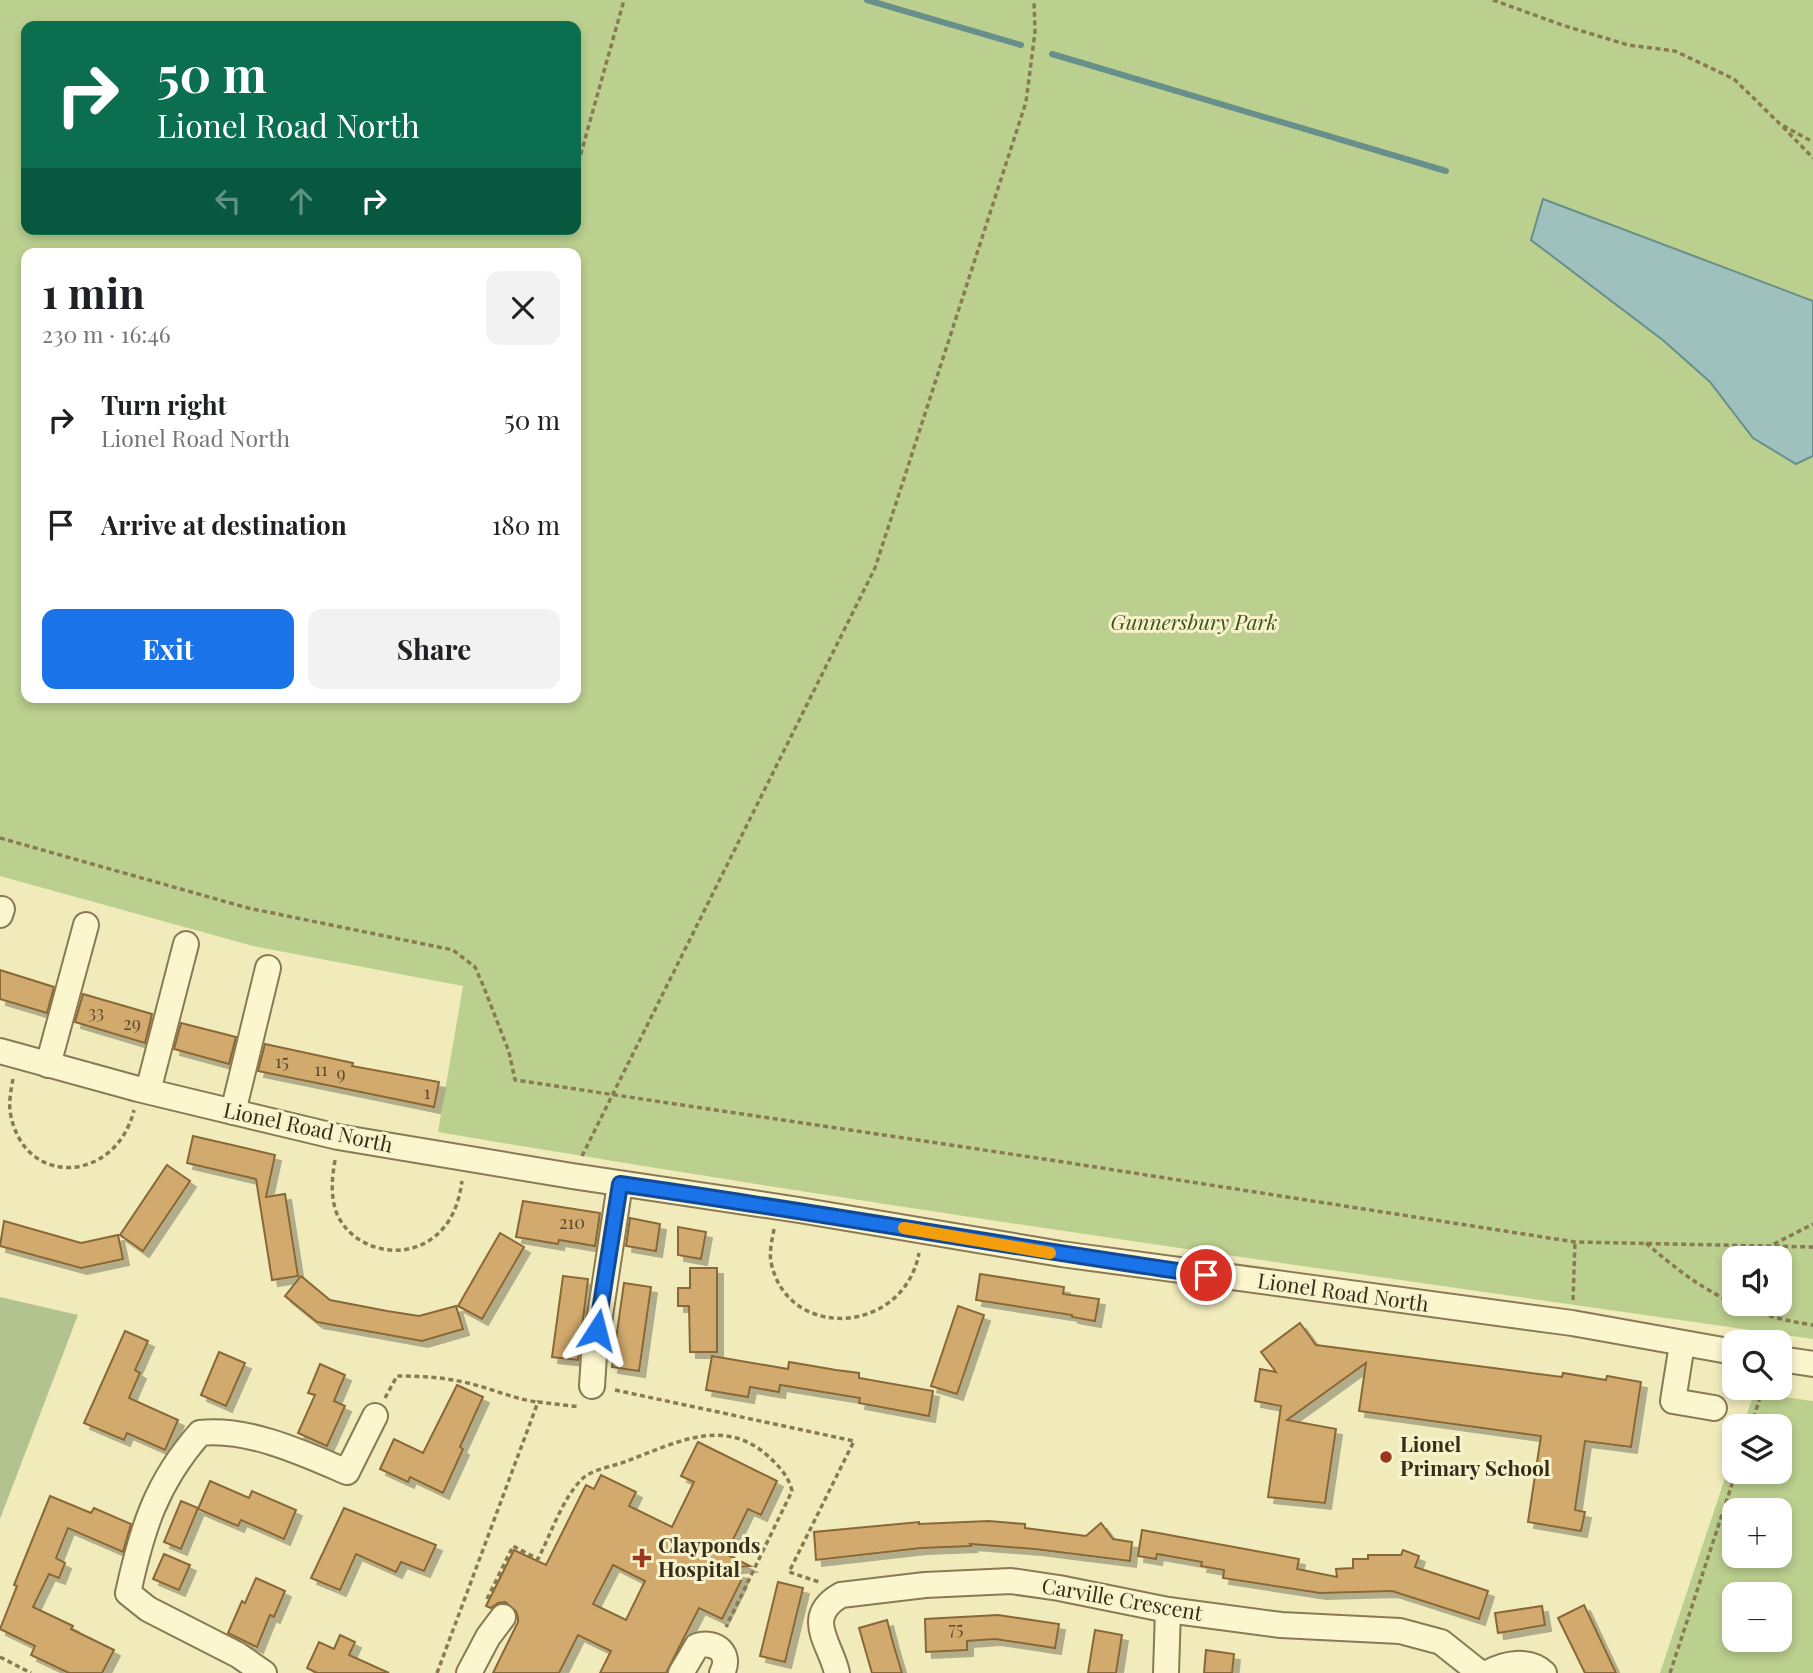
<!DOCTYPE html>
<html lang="en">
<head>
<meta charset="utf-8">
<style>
	body { margin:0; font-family:"Playfair Display",serif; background:#f2f2f2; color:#202124; height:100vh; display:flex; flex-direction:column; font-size:26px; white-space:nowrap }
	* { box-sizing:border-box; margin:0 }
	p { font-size:23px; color:#757577 }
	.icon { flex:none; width:38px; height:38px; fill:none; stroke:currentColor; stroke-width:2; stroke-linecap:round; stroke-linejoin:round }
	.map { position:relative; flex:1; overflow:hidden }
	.details { position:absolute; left:21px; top:248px; width:560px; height:455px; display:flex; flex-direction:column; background:#fff; border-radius:14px; box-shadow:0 4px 10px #0003 }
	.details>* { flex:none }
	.hud { position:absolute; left:21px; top:21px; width:560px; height:214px; border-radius:14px; box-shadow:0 4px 10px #0003; background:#0b6e4f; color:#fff; overflow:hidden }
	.controls { position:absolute; left:1722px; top:1246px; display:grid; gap:14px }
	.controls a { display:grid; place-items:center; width:70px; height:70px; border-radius:14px; background:#fff; box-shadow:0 4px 10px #0003; font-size:35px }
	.pin { position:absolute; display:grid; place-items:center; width:60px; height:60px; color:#fff; margin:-30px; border:4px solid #fff; border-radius:50%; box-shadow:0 2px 7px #0007 }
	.me { position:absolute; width:77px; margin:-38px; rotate:9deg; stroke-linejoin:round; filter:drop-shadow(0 0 5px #0008) }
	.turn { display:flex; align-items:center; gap:24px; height:147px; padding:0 21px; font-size:32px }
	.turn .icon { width:91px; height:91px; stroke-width:2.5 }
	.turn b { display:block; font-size:49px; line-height:60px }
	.lanes { display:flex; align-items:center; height:66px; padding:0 21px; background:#0003; justify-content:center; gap:35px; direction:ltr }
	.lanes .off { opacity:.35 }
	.round { display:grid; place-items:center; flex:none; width:74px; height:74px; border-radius:14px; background:#f2f2f2 }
	.head { display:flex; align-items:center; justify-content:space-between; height:119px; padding:0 21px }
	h1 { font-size:42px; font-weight:700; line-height:52px }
	.cta { display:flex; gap:14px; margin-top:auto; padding:14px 21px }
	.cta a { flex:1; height:80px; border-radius:14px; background:#1a73e8; color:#fff; font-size:28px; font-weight:700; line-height:80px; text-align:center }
	.cta a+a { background:#f2f2f2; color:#202124 }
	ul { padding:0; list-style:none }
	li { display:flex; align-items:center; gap:21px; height:105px; padding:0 21px }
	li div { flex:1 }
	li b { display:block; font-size:26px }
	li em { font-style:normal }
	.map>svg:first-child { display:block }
</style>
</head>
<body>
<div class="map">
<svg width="1813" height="1673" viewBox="0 0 1813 1673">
	<defs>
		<filter id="shadow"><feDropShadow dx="6" dy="6" stdDeviation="0" flood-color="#0004"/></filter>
	</defs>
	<rect width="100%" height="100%" fill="#f1ebbb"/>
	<g fill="#bbcf8e" fill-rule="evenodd">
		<path d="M0 0H1813V1339C1354 1273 895 1210 438 1132L463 986 253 946 0 876ZM26 26H576V229H26ZM26 254H576V698H26ZM1734 1258H1780V1304H1734Z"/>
		<path d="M1754 1393 1813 1401V1673H1660L1734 1451V1472H1780V1426H1743ZM1734 1510H1780V1556H1734ZM1734 1594H1780V1640H1734Z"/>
	</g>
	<polygon fill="#b3c38f" points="0,1297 78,1315 0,1519"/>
	<polygon fill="#9fc1bd" stroke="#678f8c" stroke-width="2" points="1543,199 1813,301 1813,456 1796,464 1753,438 1710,382 1664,341 1531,240"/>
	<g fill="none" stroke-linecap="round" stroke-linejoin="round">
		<g stroke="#678f8c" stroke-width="6">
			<polyline points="867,0 1021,45"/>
			<polyline points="1052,54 1446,171"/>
		</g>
	</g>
	<g fill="#d2aa6d" stroke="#896838" stroke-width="2" fill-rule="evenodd" filter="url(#shadow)">
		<polygon points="0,970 54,987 47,1013 0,999"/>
		<polygon points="83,994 152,1014 145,1043 75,1022"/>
		<polygon points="181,1023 236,1037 229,1064 174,1049"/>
		<polygon points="265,1044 353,1063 352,1066 439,1082 434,1107 258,1071"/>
		<polygon points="193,1136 275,1155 266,1197 285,1194 298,1276 272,1280 256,1179 187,1163"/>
		<polygon points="167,1165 190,1181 143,1251 120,1235"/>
		<polygon points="523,1201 600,1213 595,1246 559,1240 558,1244 516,1237"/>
		<polygon points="630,1218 660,1224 656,1251 626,1246"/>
		<polygon points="4,1221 81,1243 118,1235 123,1259 81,1268 0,1246"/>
		<polygon points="678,1227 706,1232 701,1259 678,1255"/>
		<polygon points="500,1233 524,1247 482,1319 458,1306"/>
		<polygon points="690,1268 717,1268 717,1352 690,1352 689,1306 678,1306 678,1288 690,1288"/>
		<polygon points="980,1274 1064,1287 1063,1294 1099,1299 1095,1321 1072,1317 1072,1315 976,1300"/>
		<polygon points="301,1276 330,1300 387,1311 419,1316 456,1306 463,1329 422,1341 317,1322 285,1296"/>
		<polygon points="563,1276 588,1279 578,1360 552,1357"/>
		<polygon points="624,1283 651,1287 639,1371 612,1367"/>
		<polygon points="958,1306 984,1315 957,1394 931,1386"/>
		<polygon points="1300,1323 1316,1345 1562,1377 1563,1373 1606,1380 1607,1376 1641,1382 1631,1447 1585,1441 1575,1510 1585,1512 1581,1531 1528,1522 1541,1436 1359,1411 1366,1363 1287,1420 1336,1429 1325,1503 1268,1497 1281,1406 1255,1401 1260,1369 1276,1372 1261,1352"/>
		<polygon points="125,1331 148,1341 135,1370 140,1373 129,1398 178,1420 165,1450 127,1433 124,1440 84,1423"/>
		<polygon points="219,1352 245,1363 226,1406 201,1395"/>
		<polygon points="712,1356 788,1369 789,1362 836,1370 859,1373 859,1378 933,1391 929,1416 859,1403 860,1398 780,1385 779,1392 750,1387 748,1397 706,1390"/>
		<polygon points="320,1364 345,1375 334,1401 345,1406 327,1446 298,1433 315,1395 308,1393"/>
		<polygon points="457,1385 483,1397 460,1447 463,1449 443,1493 410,1477 408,1482 380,1469 394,1439 423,1453"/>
		<path d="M698 1442 777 1481 761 1515 748 1509 726 1554 750 1566 724 1568 741 1573V1581L722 1619 699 1608 666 1673H600L611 1651 578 1635 559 1673H493L518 1622V1618L516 1611 505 1602 498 1603 491 1608 486 1606 514 1550 546 1565 586 1485 594 1489 601 1475 636 1492 629 1506 672 1527 694 1482 681 1476ZM613 1565 645 1581 626 1620 593 1604Z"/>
		<polygon points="210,1481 249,1498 252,1491 296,1510 284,1539 241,1520 238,1526 198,1509"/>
		<polygon points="50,1496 91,1513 94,1508 131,1524 123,1552 68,1528 56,1558 65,1563 59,1578 49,1574 33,1607 73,1626 71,1629 114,1650 102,1673 69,1673 31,1655 35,1646 0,1629 17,1586 14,1585"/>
		<polygon points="181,1501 198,1508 181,1549 164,1542"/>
		<polygon points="344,1508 436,1545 424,1571 401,1562 396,1572 356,1554 340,1590 311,1578"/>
		<polygon points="989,1521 1025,1524 1025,1528 1086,1536 1101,1523 1113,1539 1132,1542 1130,1561 1035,1549 970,1544 971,1546 921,1548 816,1560 814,1532 919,1522 919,1524"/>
		<polygon points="1142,1530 1299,1559 1297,1569 1337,1577 1336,1569 1353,1568 1353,1559 1368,1559 1368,1555 1401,1555 1403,1550 1419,1556 1415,1567 1488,1591 1479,1619 1392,1591 1320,1593 1223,1578 1224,1570 1201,1566 1202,1562 1157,1554 1156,1559 1138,1556"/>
		<polygon points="164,1554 190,1565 179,1590 153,1579"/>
		<polygon points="256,1578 285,1591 274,1617 270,1615 257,1647 228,1633 242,1601 245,1603"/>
		<polygon points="778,1582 803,1588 785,1662 760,1656"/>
		<polygon points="1584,1605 1616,1673 1585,1673 1558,1618"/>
		<polygon points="1542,1606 1545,1625 1498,1633 1495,1613"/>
		<polygon points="998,1615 1059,1624 1055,1648 995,1639 967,1641 967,1650 926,1652 925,1619"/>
		<polygon points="887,1620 893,1643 902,1673 872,1673 859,1628"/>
		<polygon points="1095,1630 1122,1635 1116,1673 1088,1673"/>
		<polygon points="340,1635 355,1642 349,1655 389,1673 317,1673 307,1668 319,1642 334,1649"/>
		<polygon points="1206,1650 1234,1654 1232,1673 1204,1673"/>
	</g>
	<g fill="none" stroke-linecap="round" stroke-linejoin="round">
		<g stroke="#897a54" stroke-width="28">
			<g id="minor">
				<polyline points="0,915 2,909"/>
				<polyline points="0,1051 138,1089 338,1137 572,1176 799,1210 1061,1254 1572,1323 1734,1352"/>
				<polyline points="48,1065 86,925"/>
				<polyline points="148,1091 186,944"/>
				<polyline points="233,1112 268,968"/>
				<polyline points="1682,1344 1673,1401 1714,1408"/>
				<polyline points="1780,1359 1813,1364"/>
				<polyline points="592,1386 594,1355 620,1184"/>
				<path d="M264 1673 238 1655 148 1609 128 1593C142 1529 156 1483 200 1433 247 1427 305 1454 347 1472L375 1416"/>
				<polyline points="469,1673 488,1637 503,1617"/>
				<path d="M681 1673 697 1646C716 1640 732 1654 722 1673"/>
				<path d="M837 1673C831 1644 802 1617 841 1595L925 1585 1011 1581 1059 1588 1168 1610 1281 1625 1400 1631 1441 1642 1480 1673"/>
				<polyline points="1166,1673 1168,1610"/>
				<path d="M1487 1673C1504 1664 1528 1658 1544 1673"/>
			</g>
		</g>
		<g stroke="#897a54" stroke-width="3.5" stroke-dasharray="5 3.5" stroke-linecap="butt">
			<polyline points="1493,0 1562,25 1628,45 1675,51 1734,79 1780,124 1813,142"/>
			<polyline points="1783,127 1813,158"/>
			<polyline points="576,171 624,0"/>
			<polyline points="558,234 559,229"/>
			<polyline points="0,838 248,908 453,950 475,967 483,985 509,1052 515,1080 1044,1159 1575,1242 1813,1247"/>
			<path d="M13 1079C11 1089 9 1101 10 1111 22 1189 116 1184 134 1110"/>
			<polyline points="582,1156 875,568 1026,102 1035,32 1034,0"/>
			<path d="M335 1160C332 1178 330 1196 337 1214 353 1250 403 1262 434 1237 452 1223 459 1203 462 1181"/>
			<path d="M774 1229C772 1240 769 1252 771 1262 787 1342 904 1335 919 1253"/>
			<path d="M1646 1243C1701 1291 1740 1314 1813 1325"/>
			<polyline points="1774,1244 1813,1224"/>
			<polyline points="1573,1300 1575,1242"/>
			<polyline points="615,1390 854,1441 789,1572 819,1582"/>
			<path d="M385 1398 397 1376C419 1376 442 1377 463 1382 489 1387 512 1399 538 1402"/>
			<polyline points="1751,1426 1763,1388"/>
			<path d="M487 1599 513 1546 538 1559C551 1534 562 1499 582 1479 592 1469 615 1466 627 1461 675 1443 724 1416 768 1456 779 1466 789 1477 792 1491L726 1627"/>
			<polyline points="0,1657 31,1673"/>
			<polyline points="437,1673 538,1402 580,1407"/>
			<polyline points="1670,1673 1736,1472"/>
		</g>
		<use href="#minor" stroke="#fbf6ce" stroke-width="24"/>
	</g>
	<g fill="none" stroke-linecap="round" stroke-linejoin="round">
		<g stroke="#114b97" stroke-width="18">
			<path id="route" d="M597 1330 620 1184C816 1212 1010 1247 1206 1275"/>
		</g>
		<use href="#route" stroke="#1a73e8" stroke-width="12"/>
		<polyline stroke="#f59e0b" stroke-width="12" points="904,1228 1050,1253"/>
	</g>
	<g fill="#9c361f" stroke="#f8f3cb" stroke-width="2.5">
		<circle cx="1386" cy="1457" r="7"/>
		<path d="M638.5 1547.5h7v7h7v7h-7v7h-7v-7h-7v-7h7z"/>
	</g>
	<g text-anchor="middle" stroke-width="6" stroke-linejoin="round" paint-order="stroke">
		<g font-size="18" fill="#5d4c2f">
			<text x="96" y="1019">33</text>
			<text x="132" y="1030">29</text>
			<text x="282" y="1068">15</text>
			<text x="321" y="1076">11</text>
			<text x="341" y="1080">9</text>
			<text x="427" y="1099">1</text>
			<text x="572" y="1229">210</text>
			<text x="956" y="1635">75</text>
		</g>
		<g font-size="21" font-style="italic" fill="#3d541f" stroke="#f8f3cb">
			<text x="1194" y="630">Gunnersbury Park</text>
		</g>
		<g font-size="21" fill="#362d1a" stroke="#f8f3cb">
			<text transform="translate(308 1128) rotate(12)" y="7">Lionel Road North</text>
			<text transform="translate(1343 1293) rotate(8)" y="7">Lionel Road North</text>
			<text transform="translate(1122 1600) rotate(10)" y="7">Carville Crescent</text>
		</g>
		<g font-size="21" font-weight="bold" fill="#362d1a" stroke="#f8f3cb" text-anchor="start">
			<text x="1400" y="1452">Lionel<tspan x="1400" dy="24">Primary School</tspan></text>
			<text x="658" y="1553">Clayponds<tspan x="658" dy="24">Hospital</tspan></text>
		</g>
	</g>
</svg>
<div class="controls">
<a><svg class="icon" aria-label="sound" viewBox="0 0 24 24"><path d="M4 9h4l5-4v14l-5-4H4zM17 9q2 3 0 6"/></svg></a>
<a><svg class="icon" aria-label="search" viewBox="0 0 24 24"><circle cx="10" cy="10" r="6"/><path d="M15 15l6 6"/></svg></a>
<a><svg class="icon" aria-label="layers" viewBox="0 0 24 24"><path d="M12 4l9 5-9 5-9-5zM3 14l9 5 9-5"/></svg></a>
<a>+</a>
<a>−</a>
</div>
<div class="pin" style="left:1206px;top:1275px;background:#d93025"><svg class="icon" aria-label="arrive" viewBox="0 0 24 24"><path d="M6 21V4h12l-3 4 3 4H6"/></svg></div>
<svg class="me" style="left:597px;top:1330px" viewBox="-20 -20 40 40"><path d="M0-17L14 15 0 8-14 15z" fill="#1a73e8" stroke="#fff" stroke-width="4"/></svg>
<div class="hud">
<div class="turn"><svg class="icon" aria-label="right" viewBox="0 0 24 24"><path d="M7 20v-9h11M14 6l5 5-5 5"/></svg><div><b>50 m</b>Lionel Road North</div></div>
<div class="lanes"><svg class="icon off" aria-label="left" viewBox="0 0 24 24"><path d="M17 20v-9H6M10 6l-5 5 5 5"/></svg><svg class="icon off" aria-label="ahead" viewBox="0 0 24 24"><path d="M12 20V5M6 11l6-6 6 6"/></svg><svg class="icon" aria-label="right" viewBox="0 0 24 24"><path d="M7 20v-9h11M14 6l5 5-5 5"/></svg></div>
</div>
<section class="details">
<div class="head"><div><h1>1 min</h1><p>230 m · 16:46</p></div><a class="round"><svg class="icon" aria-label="close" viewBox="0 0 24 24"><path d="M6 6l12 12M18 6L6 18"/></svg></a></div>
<ul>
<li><svg class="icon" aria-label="right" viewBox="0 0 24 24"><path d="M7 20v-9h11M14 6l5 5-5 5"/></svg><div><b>Turn right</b><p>Lionel Road North</p></div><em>50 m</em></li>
<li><svg class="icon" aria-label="arrive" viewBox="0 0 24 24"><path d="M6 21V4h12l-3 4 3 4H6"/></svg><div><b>Arrive at destination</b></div><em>180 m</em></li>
</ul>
<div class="cta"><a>Exit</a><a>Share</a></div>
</section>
</div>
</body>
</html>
